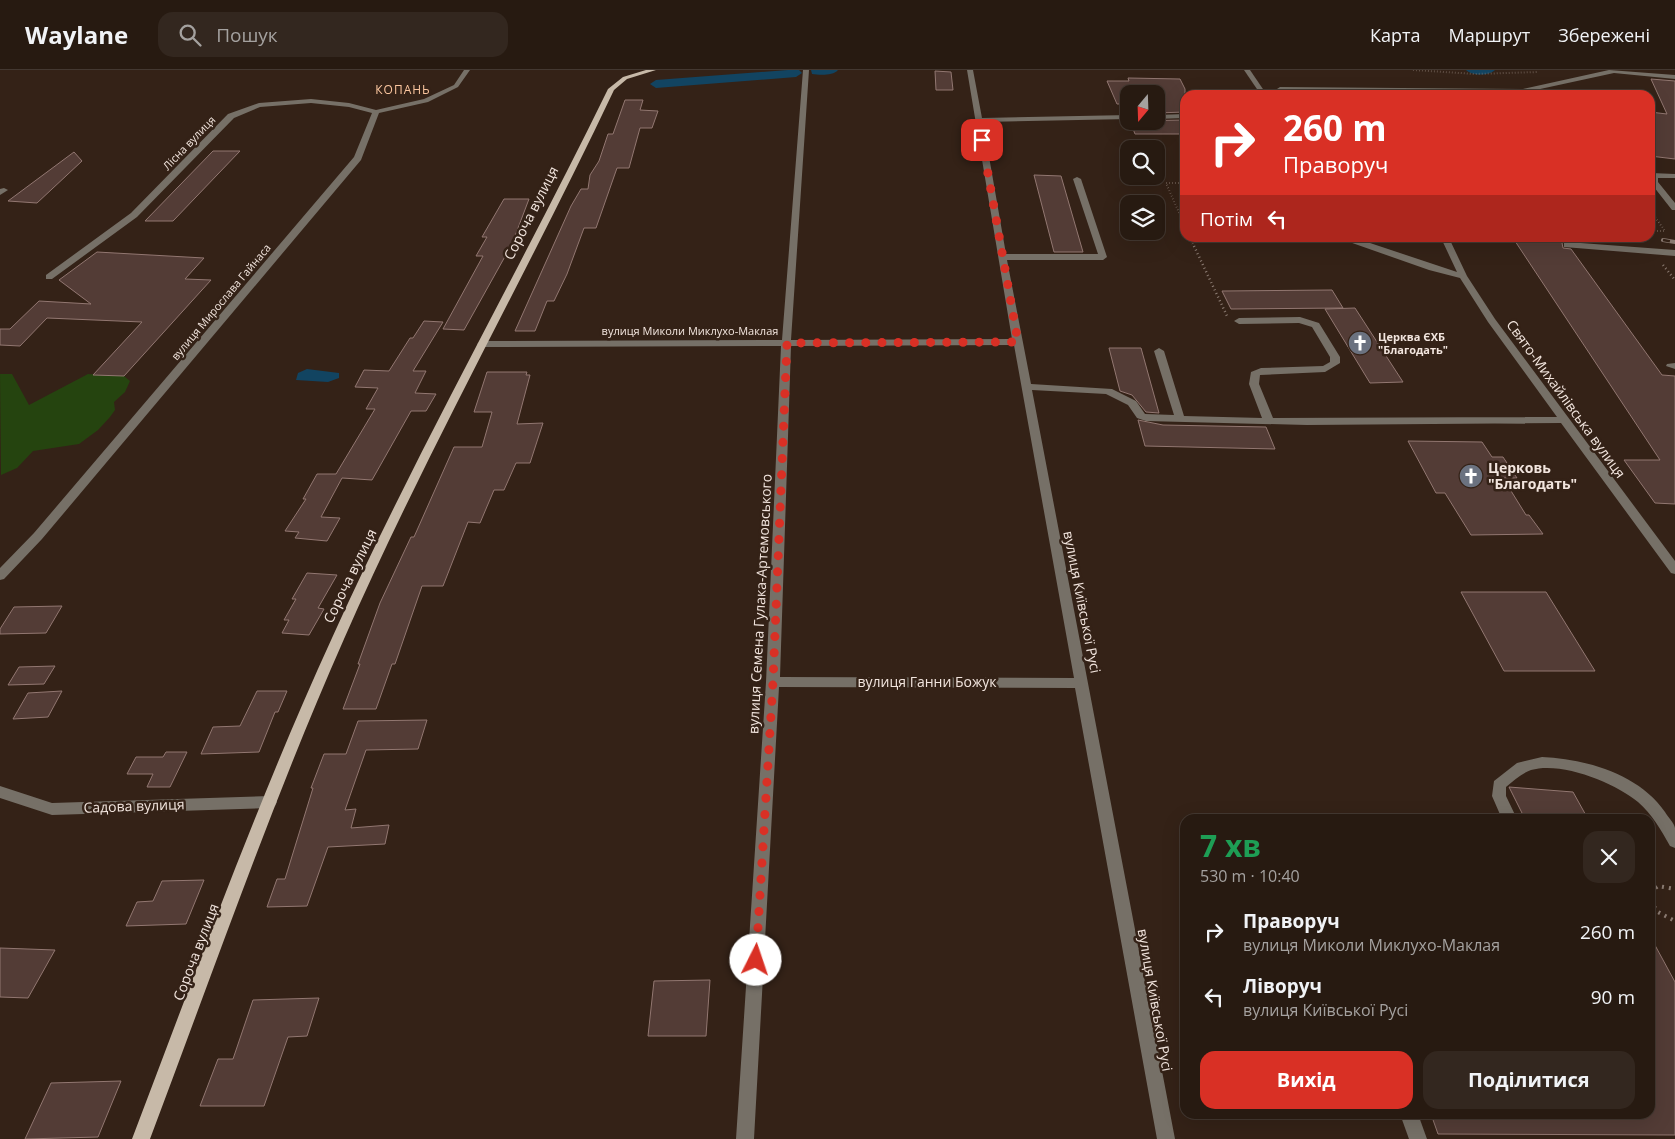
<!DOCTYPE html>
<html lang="uk">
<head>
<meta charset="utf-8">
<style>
	body { margin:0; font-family:"Open Sans",sans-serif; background:#33271f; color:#f1f3f6; height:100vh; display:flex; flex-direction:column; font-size:19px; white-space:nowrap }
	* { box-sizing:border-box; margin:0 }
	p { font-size:16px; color:#a4a19f }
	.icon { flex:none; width:28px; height:28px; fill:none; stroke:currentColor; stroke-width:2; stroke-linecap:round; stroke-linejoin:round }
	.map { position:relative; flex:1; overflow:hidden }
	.panel { position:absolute; left:1180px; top:744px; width:475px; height:305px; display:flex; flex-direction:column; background:#271a11; border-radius:15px; box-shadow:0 5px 20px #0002,0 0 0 1px #433831 }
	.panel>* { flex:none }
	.guide { position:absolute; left:1180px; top:20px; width:475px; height:152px; border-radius:15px; box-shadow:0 5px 20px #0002,0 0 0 1px #433831; background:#d93025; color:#fff; overflow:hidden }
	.needle { width:32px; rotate:199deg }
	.buttons { position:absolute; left:1120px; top:15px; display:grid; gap:10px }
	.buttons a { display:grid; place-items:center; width:45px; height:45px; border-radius:10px; background:#271a11; box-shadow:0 5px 20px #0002,0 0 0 1px #433831; font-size:25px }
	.pin { position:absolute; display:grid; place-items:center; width:42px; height:42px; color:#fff; margin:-21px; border-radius:10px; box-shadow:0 2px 8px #0006 }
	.me { position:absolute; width:55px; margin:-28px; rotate:4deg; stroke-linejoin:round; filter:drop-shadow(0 0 4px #0008) }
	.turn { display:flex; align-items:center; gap:18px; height:105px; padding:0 20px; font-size:22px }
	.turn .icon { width:65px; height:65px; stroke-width:2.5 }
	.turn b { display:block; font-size:35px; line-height:42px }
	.then { display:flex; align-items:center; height:48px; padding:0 20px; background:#0003; gap:10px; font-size:19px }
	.round { display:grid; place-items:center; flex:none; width:52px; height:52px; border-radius:15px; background:#33271f }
	.head { display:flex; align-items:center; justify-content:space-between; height:85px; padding:0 20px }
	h1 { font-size:30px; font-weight:700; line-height:38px; color:#1e9e55 }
	.cta { display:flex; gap:10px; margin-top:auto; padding:10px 20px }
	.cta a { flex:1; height:58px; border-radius:15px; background:#d93025; color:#fff; font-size:20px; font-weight:700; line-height:58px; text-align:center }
	.cta a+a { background:#33271f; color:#f1f3f6 }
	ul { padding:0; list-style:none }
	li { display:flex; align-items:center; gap:15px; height:65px; padding:0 20px }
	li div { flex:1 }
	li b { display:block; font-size:19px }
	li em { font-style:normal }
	header { display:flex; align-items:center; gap:30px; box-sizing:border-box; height:70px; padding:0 25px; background:#271a11; border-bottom:1px solid #433831 }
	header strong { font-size:24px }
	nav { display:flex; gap:28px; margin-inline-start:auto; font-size:18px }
	.search { width:350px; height:45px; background:#33271f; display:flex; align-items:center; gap:12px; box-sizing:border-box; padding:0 18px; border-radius:15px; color:#a4a19f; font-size:19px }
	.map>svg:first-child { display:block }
</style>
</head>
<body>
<header>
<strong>Waylane</strong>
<div class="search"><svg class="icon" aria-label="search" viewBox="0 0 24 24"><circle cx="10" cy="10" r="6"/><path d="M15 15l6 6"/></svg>Пошук</div>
<nav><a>Карта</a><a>Маршрут</a><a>Збережені</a></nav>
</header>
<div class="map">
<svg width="1675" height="1069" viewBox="0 0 1675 1069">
	<rect width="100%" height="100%" fill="#342217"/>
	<polygon fill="#25440f" points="0,304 12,304 29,335 88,304 124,306 130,311 125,322 114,332 115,340 110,347 98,360 79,374 33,381 17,398 1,405"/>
	<polygon fill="#124461" points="307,299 339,303 339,308 328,312 296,310 298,303"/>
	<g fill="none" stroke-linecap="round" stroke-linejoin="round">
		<g fill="#124461" fill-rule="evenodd">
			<polygon points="788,0 799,0 802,3 796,7 656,18 650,14 656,10"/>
			<path d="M811 0H838C833 6 819 5 812 4Z"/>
			<path d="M1466 0H1495C1489 6 1472 6 1466 0Z"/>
		</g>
	</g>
	<g fill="#533c36" stroke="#927771">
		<polygon points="935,1 951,2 953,20 936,20"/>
		<polygon points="1128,8 1180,9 1185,19 1185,42 1156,43 1156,24 1129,24 1129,43 1126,43 1123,34 1117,34 1107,11 1129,11"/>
		<polygon points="1651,9 1675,11 1675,89 1650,86 1650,42 1667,44"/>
		<polygon points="625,30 643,30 640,40 658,41 652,58 640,58 629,98 617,98 596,158 584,158 567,204 554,231 547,231 535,261 515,261 571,136 581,119 588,119 590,105 599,91 608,64 613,64"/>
		<polygon points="1185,50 1185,64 1135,64 1130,51"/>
		<polygon points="213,81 240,81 173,151 145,151"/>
		<polygon points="74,82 82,91 37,133 8,131"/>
		<polygon points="1034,105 1061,106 1083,182 1054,182"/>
		<polygon points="504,129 529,129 512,174 464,260 443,259 483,186 476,186 487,167 482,167"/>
		<polygon points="1513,168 1562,168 1565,171 1562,173 1563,178 1571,179 1662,305 1675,306 1675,434 1655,433 1624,390 1660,390"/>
		<polygon points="97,182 204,188 185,209 211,210 124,306 93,305 142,252 47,248 20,276 0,275 0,259 10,259 39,231 91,234 59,210"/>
		<polygon points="1332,220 1343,238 1231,239 1222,221"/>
		<polygon points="1355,238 1403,312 1370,313 1325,239"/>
		<polygon points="424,251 443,252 413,301 426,301 415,323 436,324 426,341 411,341 372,410 342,408 321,447 340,448 327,471 295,468 299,462 285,461 306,429 303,429 317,404 336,404 375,339 366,339 378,318 355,317 364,300 389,301 410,268 413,268"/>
		<polygon points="1109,278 1141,278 1159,343 1146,342 1132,325 1120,321"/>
		<polygon points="487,302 527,302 526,305 530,305 517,354 543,353 530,393 516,393 504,420 494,420 480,453 468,452 443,516 422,516 395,594 392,594 376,639 343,639 360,594 358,594 380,533 411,467 414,467 454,377 482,377 492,342 474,342"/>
		<polygon points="1138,350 1163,355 1266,357 1275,379 1145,376"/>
		<polygon points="1408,371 1482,372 1492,387 1503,387 1517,408 1503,408 1526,445 1529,445 1543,464 1471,465 1445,423 1436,423"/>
		<polygon points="307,503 337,505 318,538 324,539 309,565 282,563 289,550 284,550 296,529 292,529"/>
		<polygon points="1461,522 1546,522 1595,601 1504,601"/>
		<polygon points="62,536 46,563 0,564 0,559 14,537"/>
		<polygon points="55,596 44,614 8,615 19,597"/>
		<polygon points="62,621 48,647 13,649 28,623"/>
		<polygon points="257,621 287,621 278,642 275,642 259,682 201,684 213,657 240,656"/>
		<polygon points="427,650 418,679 366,680 345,740 356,739 351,758 389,755 385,774 328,777 307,836 267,837 277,809 285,809 313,718 311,718 324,684 346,684 358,651"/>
		<polygon points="166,682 187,682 170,717 147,717 153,704 127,704 136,687 163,687"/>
		<polygon points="1509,717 1573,722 1588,749 1525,749"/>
		<polygon points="204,810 186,854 126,856 137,832 153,831 162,811"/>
		<polygon points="1650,866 1675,912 1675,1065 1438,1064 1431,1044 1650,1044"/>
		<polygon points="0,878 55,880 28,928 0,927"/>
		<polygon points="710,910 706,966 648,966 654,911"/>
		<polygon points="319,928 307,966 288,967 264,1036 200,1036 218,989 233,989 253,930"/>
		<polygon points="121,1011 98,1067 25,1069 51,1013"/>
	</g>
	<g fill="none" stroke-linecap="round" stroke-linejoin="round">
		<g stroke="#8c7c73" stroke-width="2" stroke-dasharray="0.5 2.5" stroke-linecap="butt">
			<polyline points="1413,0 1475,4 1538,2"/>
			<polyline points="1185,113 1166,113 1185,156"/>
			<polyline points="1650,140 1665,161 1650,161"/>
			<polyline points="1190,168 1194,177"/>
		</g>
		<g stroke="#8c7c73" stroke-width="2.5" stroke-dasharray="1 3" stroke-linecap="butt">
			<polyline points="1194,176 1227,246"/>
			<polyline points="1663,195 1675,210"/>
		</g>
		<g stroke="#8c7c73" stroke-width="4" stroke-dasharray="2 5" stroke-linecap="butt">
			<polyline points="1650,822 1658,816 1675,819"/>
			<polyline points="1650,831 1658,842 1675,851"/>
		</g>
		<g fill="#767067" fill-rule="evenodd">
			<polygon points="464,0 470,0 458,17 428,32 379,43 361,90 42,469 4,509 0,510 0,498 34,463 354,87 372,43 349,37 311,33 260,37 234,48 137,147 52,209 46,209 46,205 131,143 228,44 259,33 311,29 349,33 376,40 424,29 454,15"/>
			<path d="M803 0H809L791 270 1012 269 967 0H973L982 48 1129 45V49L983 52 1006 184H1098L1073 109 1077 107 1081 109 1107 187 1103 190H1007L1031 314 1112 319 1136 331 1145 344 1174 345 1154 281 1159 278 1164 281 1184 346 1262 348 1249 314 1251 302 1261 298 1323 296 1330 292V287L1312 257 1299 253 1239 254 1234 251 1239 248 1300 247 1319 253 1340 287V293L1325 302 1260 305 1259 314 1273 348 1557 347 1488 252 1460 208 1429 200 1338 168H1350L1361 170 1457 202 1441 168H1449L1467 206 1495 249 1675 491V504L1671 503 1561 353 1307 355 1146 351 1137 348 1128 335 1106 324 1032 320 1175 1069H1157L1075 618 779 617 754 1069H736L766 612 781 276 482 277 477 274 482 271 782 270ZM1014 275 1074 608 780 607 791 276Z"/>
			<polygon points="1244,0 1250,0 1267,25 1261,25"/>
			<polygon points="1609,0 1675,5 1675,9 1614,3 1512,25 1509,22 1280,21 1277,19 1280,17 1523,19"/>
			<polygon points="1185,44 1185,48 1156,49 1156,45"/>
			<polygon points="1651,103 1675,104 1675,108 1658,108 1658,112 1675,133 1675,140 1672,140 1650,112"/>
			<polygon points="4,118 8,120 0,125 0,119"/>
			<polygon points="1567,172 1675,180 1675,186 1564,177 1564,173"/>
			<polygon points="1675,293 1675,299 1666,296 1667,294"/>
			<path d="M1542 687C1586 689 1639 704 1665 742 1668 747 1674 753 1675 758 1675 764 1675 772 1675 778L1670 776C1661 760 1652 744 1638 732 1615 713 1562 691 1531 700 1522 703 1513 711 1506 717V726L1517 749H1502L1492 726 1494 711 1517 693Z"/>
			<polygon points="0,716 52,733 270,726 275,728 277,732 275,736 270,738 52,745 0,728"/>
			<polygon points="1400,1044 1418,1044 1427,1069 1409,1069"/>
		</g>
		<path fill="#c7b9a8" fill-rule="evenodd" d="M646 0H656L627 9 614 20C527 204 426 382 344 569 272 732 213 902 150 1069H132C196 901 257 732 332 568 416 382 518 203 608 19L623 7Z"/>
		<g stroke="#8a7a71" stroke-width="4">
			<polyline id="rail" points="1663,170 1675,172"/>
		</g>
		<use href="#rail" stroke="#342217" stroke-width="2.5" stroke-dasharray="7" stroke-linecap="butt"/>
	</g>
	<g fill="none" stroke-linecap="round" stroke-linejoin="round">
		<polyline stroke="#d93025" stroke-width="9" stroke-dasharray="0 16.2" points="756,890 773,612 787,273 1018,272 982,70"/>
	</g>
	<defs>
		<g id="church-disc" transform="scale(1.25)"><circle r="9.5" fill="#6b7280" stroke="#342217"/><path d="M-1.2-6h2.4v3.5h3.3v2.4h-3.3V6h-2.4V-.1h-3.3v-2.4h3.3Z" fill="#fff"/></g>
	</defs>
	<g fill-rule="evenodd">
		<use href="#church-disc" x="1360" y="273"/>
		<use href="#church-disc" x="1471" y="406"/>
	</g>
	<g text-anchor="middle" stroke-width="5" stroke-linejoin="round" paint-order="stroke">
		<g font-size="11" fill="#f2e5de" stroke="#342217">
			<text transform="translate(189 73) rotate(-46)" y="4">Лісна вулиця</text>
			<text transform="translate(221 232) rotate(-50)" y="4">вулиця Мирослава Гайнаса</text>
			<text x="690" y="265">вулиця Миколи Миклухо-Маклая</text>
		</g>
		<g font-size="11" font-weight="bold" fill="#f2e5de" stroke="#342217" text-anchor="start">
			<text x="1378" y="271">Церква ЄХБ<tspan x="1378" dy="13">"Благодать"</tspan></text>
		</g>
		<g font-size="12" letter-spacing="1" fill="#fbc69f" stroke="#342217">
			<text x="403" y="24">КОПАНЬ</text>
		</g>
		<g font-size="14" fill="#f2e5de" stroke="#342217">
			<text transform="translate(531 143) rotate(-63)" y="5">Сороча вулиця</text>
			<text transform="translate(1566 329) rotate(54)" y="5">Свято-Михайлівська вулиця</text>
			<text transform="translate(350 506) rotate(-64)" y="5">Сороча вулиця</text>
			<text transform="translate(1082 532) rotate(79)" y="5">вулиця Київської Русі</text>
			<text transform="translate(760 534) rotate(-87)" y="5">вулиця Семена Гулака-Артемовського</text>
			<text x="927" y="617">вулиця Ганни Божук</text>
			<text transform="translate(134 736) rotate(-2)" y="5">Садова вулиця</text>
			<text transform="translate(196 882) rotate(-69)" y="5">Сороча вулиця</text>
			<text transform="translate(1155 930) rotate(80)" y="5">вулиця Київської Русі</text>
		</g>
		<g font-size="14" font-weight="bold" fill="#f2e5de" stroke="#342217" text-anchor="start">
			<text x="1488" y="403">Церковь<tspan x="1488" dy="16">"Благодать"</tspan></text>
		</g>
	</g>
</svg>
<div class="buttons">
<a><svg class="needle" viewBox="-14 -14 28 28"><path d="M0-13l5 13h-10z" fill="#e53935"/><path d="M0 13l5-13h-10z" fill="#a4a19f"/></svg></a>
<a><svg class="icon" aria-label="search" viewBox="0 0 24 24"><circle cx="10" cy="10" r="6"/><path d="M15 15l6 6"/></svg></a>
<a><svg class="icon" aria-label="layers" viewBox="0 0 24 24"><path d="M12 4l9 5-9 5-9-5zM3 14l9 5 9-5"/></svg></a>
</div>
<div class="pin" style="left:982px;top:70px;background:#d93025"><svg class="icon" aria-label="arrive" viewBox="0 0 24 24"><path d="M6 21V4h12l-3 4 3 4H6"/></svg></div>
<svg class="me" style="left:756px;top:890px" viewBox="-20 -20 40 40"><circle r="19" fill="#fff"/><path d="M0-13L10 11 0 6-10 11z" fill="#d93025"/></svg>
<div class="guide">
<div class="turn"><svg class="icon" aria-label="right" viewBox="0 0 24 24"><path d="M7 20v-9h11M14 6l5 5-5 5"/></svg><div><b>260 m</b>Праворуч</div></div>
<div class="then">Потім<svg class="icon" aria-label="left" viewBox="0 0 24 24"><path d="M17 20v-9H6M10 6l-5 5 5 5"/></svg></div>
</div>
<section class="panel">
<div class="head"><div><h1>7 хв</h1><p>530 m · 10:40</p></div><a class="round"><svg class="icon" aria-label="close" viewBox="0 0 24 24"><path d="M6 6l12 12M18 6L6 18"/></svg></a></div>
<ul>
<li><svg class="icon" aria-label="right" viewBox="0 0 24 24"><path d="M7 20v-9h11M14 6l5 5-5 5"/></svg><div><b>Праворуч</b><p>вулиця Миколи Миклухо-Маклая</p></div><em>260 m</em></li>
<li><svg class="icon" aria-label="left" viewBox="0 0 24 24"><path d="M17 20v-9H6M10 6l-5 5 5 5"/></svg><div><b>Ліворуч</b><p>вулиця Київської Русі</p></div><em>90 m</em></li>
</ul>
<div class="cta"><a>Вихід</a><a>Поділитися</a></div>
</section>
</div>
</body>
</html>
